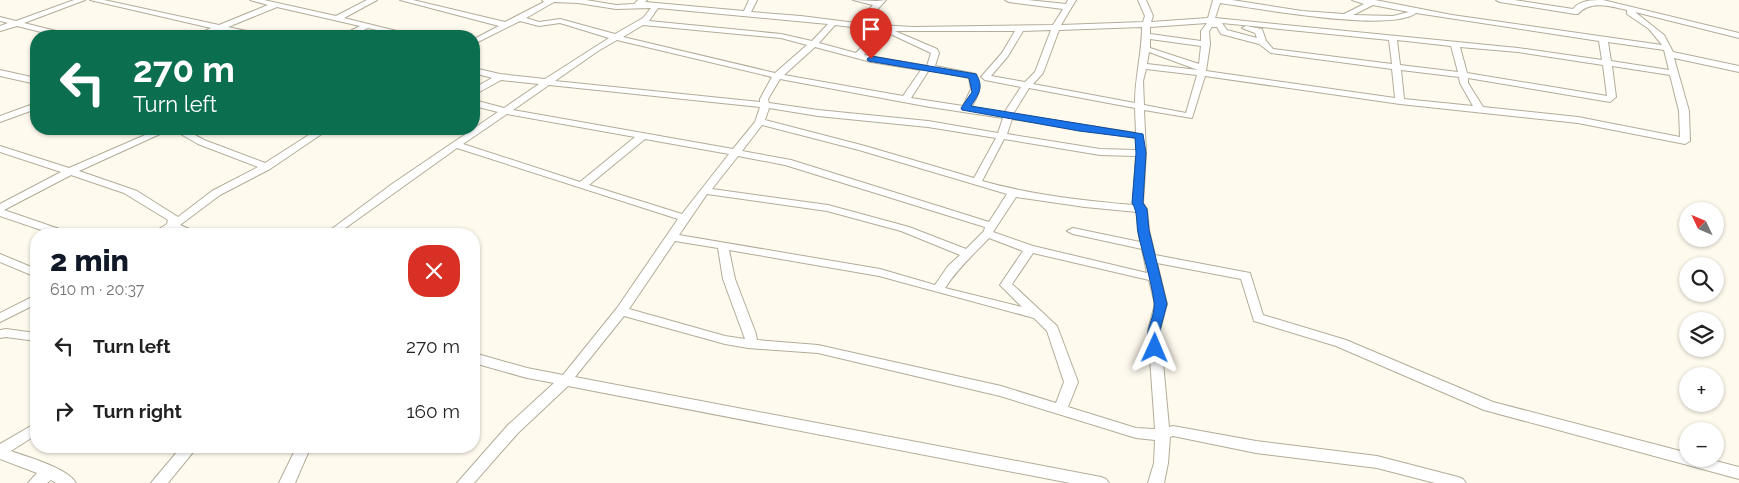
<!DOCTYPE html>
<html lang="en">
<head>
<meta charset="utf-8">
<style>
	body { margin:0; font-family:Raleway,sans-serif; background:#f6f6f6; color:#222; height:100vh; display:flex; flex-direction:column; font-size:19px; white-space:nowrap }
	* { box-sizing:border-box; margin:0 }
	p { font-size:16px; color:#767676 }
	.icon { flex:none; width:28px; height:28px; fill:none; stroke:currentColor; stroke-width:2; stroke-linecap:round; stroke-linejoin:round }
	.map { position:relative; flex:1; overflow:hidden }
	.panel { position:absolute; left:30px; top:228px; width:450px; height:225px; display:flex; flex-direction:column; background:#fff; border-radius:20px; box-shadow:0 1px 4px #0004 }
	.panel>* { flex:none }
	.hud { position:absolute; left:30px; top:30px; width:450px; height:105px; border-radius:20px; box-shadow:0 1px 4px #0004; background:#0b6e4f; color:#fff; overflow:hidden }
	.needle { width:32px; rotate:314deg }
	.fabs { position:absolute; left:1679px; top:202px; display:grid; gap:10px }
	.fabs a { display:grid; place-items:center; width:45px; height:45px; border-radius:50%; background:#fff; box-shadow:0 1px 4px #0004; font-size:25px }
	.pin { position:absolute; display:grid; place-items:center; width:42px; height:42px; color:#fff; margin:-51px -21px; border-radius:50% 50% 50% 0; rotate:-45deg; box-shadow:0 0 5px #0007 }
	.pin .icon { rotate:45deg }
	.me { position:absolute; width:55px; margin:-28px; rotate:1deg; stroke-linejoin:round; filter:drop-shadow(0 0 4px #0008) }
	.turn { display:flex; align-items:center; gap:18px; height:105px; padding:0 20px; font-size:22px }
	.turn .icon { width:65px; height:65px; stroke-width:2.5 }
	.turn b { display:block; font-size:35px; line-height:42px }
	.round { display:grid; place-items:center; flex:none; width:52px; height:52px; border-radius:20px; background:#f6f6f6 }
	.headline { display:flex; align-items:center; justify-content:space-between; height:85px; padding:0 20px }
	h1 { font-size:30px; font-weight:800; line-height:38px; color:#111827 }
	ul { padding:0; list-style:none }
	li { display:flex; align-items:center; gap:15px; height:65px; padding:0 20px }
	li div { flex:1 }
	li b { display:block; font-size:19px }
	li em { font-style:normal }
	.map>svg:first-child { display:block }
</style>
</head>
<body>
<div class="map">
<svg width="1739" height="483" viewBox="0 0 1739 483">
	<rect width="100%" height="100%" fill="#fffaee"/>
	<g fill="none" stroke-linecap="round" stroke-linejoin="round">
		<g stroke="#b2ac98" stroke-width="2">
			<g id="minor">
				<polygon points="74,0 85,0 24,23 68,34 69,36 57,36 17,26 0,31 0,26 8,23 0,21 0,17 16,21"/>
				<polygon points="90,0 104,0 219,25 268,5 250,0 264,0 336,16 367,0 377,0 344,18 417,36 404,36 368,28 351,36 341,36 360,26 277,7 228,27 260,34 261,36 247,36 220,30 205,36 195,36 211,28"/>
				<path d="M400 0H413L505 22 544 2 542 0H586L616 5 634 4 638 0H647L645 2 744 11 749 0H757L751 12 801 16 856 23 873 5 853 0 877 1 886 0 864 24 913 27 1053 25 1063 9 1009 2 1005 0H1028L1066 4 1068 0H1076L1061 25 1143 22 1145 16 1138 0H1146L1153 16 1151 22 1208 18 1213 0H1232L1302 11 1344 14 1364 4 1352 0H1375L1452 15 1662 45 1649 29 1627 14V10C1610 6 1590 0 1578 14H1575L1500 2 1496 0H1514L1573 9C1580 0 1591 0 1603 0L1739 33V38L1635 12 1664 35 1673 52 1739 66V72L1674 58 1689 111 1690 141 1685 144 1578 123 1400 104 1205 76 1192 118 1144 110 1146 153 1143 203 1147 209 1149 230 1155 255 1250 273 1263 315 1346 340 1493 402 1688 453V459H1708L1739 467V479L1484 410 1336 346 1254 321 1241 279 1157 263 1167 304 1160 330 1169 427 1173 426 1256 441 1377 456 1458 477 1463 479 1466 483H1435L1377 468 1256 453 1173 436 1170 437 1168 463 1164 483H1148L1154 463 1155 440 1136 438 1000 396 818 353 748 348 725 344 624 316 575 377 1101 477 1106 479 1109 483H1070L568 386 518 433 474 483H457L508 425 554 383 527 378 474 363V353L527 368 563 375 617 308 678 219 457 148 337 234H325L392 184 498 112 474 106V100L504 108 539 84 501 80 474 95V88L492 78 474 73V68L500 74 545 79 609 38 560 23 539 26 520 21 474 44V39L499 26ZM554 2 578 3 616 9 651 8 643 18 615 34 560 19 539 22 526 18ZM1220 3C1255 8 1391 33 1416 13L1599 41 1602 60 1518 48 1215 18ZM1373 5 1409 12 1393 16 1353 15ZM658 8 828 24 812 41 781 34 649 21ZM1207 23 1201 31V41L1150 34V27ZM1222 23 1389 40 1392 64 1273 49 1266 41 1262 29 1246 26 1242 28 1255 33 1257 38 1227 30ZM643 25 781 38 807 45 775 73 623 37ZM835 25 877 30 856 53 819 43ZM1142 27C1142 54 1135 76 1135 103L1033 84 1043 73 1059 30ZM1212 27H1217L1221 34 1259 44 1271 53 1392 69 1395 98 1206 71 1210 44 1209 31ZM1051 30 1035 72 1025 82 991 76 1008 56 1023 31ZM884 31 931 53 927 66 864 55ZM895 31H1015L1002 53 981 77 985 80 1021 87 1004 113 971 108C978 96 983 87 976 74L935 66 939 53 937 49ZM1150 39 1201 46 1199 64 1150 48ZM617 40 772 77 760 99V102L555 81 598 51ZM1397 40 1451 46 1458 72 1400 65ZM1608 42 1664 50 1669 70 1611 61ZM815 47 871 62 921 70 903 96 784 75ZM1460 47 1518 52 1603 65 1607 96 1467 73ZM1149 52 1198 70 1147 64ZM1612 66 1670 75 1679 111 1680 137 1578 117 1483 107 1468 83V78L1610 102 1616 97ZM1146 69 1197 75 1186 113 1144 105 1143 81ZM929 70 969 78 971 89 963 106 911 98ZM1401 70 1459 77 1460 83 1473 106 1404 99ZM780 79 930 107 1003 118 998 133 928 121 818 110 769 103 768 99ZM549 85 760 107 755 122 733 149 513 110ZM1029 88 1135 108 1136 133 1013 114ZM769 108 818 116 928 127 996 138 974 178 865 146 765 120ZM507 114 635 137 580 182 463 144ZM1012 119 1136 138V150L1100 149 1007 134ZM762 125 859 150 1007 194 989 222 791 160 742 151ZM645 139 729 154 682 214 589 185ZM1004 139 1100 155 1136 156 1133 203 1134 205C1083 201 1032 195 982 181ZM738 156 785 165 985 227 984 231 966 249 909 227 828 205 712 189ZM707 194 827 211 901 231 960 255 948 266 935 285 880 269 679 235ZM1016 197 1085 207 1137 212 1140 242 1073 228 1067 231 1073 234 1142 249 1147 273 1033 246 993 232ZM989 238 1023 251 1000 285 1022 307 945 288C958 268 973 255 989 238ZM675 241 718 248 723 279 745 339 725 336 629 309ZM729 250 879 276 1034 318 1047 331 1064 382 1056 403 1001 386 818 345 757 340 756 334 735 279ZM1033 253 1149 280 1155 304 1148 330 1155 429 1136 428 1068 407 1078 382 1057 326 1012 284Z"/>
				<polygon points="0,70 36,78 36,84 0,76"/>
				<polygon points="36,103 36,109 0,122 0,116"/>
				<polygon points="159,129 171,129 79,171 137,191 178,217 212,191 258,167 198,144 172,129 184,129 204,140 265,163 318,129 329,129 270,169 220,195 180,225 201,234 184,234 173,230 165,234 151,234 167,224 168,220 124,193 71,175 4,210 68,232 69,234 53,234 0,216 0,204 61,172 0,152 0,146 69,168"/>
				<polygon points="0,254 36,269 36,277 0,262"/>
				<polygon points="36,295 36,304 0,322 0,313"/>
				<polygon points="6,329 36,333 36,341 6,337 0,338 0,330"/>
				<path d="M36 423V435L11 451C27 457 68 468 76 483H56L51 480 47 483H28L37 473 0 459V444Z"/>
				<polygon points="182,446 198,446 168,483 151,483"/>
				<polygon points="297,446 311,446 295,483 279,483"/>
			</g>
		</g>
		<use href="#minor" fill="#fff" fill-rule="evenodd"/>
	</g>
	<path fill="#1a73e8" stroke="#114b97" d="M871 56 976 74C984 87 979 94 971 106L1143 134 1146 153 1143 203 1147 209 1149 230 1167 304 1160 330 1162 348 1160 351H1150C1141 335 1156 318 1154 302 1151 279 1143 256 1138 233 1136 222 1138 212 1132 203L1136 153 1135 138 1079 131 962 110 961 108 972 92 969 78 868 61 867 59Z"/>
</svg>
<div class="fabs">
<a><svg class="needle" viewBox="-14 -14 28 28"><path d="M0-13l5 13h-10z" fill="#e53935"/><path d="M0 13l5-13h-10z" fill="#767676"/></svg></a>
<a><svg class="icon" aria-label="search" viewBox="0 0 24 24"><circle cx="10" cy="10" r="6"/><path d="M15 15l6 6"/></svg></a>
<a><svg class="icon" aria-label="layers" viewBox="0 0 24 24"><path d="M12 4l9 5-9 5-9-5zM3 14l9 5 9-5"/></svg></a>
<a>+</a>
<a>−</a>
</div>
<div class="pin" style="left:871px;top:59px;background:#d93025"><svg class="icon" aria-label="arrive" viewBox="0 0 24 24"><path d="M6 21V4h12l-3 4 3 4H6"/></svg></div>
<svg class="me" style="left:1155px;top:348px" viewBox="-20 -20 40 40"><path d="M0-17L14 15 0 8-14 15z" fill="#1a73e8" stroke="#fff" stroke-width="4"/></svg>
<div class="hud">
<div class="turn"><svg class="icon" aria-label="left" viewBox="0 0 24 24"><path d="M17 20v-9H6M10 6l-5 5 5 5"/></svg><div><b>270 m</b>Turn left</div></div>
</div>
<section class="panel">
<div class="headline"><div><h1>2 min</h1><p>610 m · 20:37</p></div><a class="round" style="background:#d93025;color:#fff"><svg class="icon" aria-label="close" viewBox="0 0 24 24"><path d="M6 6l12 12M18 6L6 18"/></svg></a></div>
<ul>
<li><svg class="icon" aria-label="left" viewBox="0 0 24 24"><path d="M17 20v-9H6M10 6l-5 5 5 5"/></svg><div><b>Turn left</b></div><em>270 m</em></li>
<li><svg class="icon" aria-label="right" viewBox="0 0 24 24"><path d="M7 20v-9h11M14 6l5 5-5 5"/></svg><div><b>Turn right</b></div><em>160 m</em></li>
</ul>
</section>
</div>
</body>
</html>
